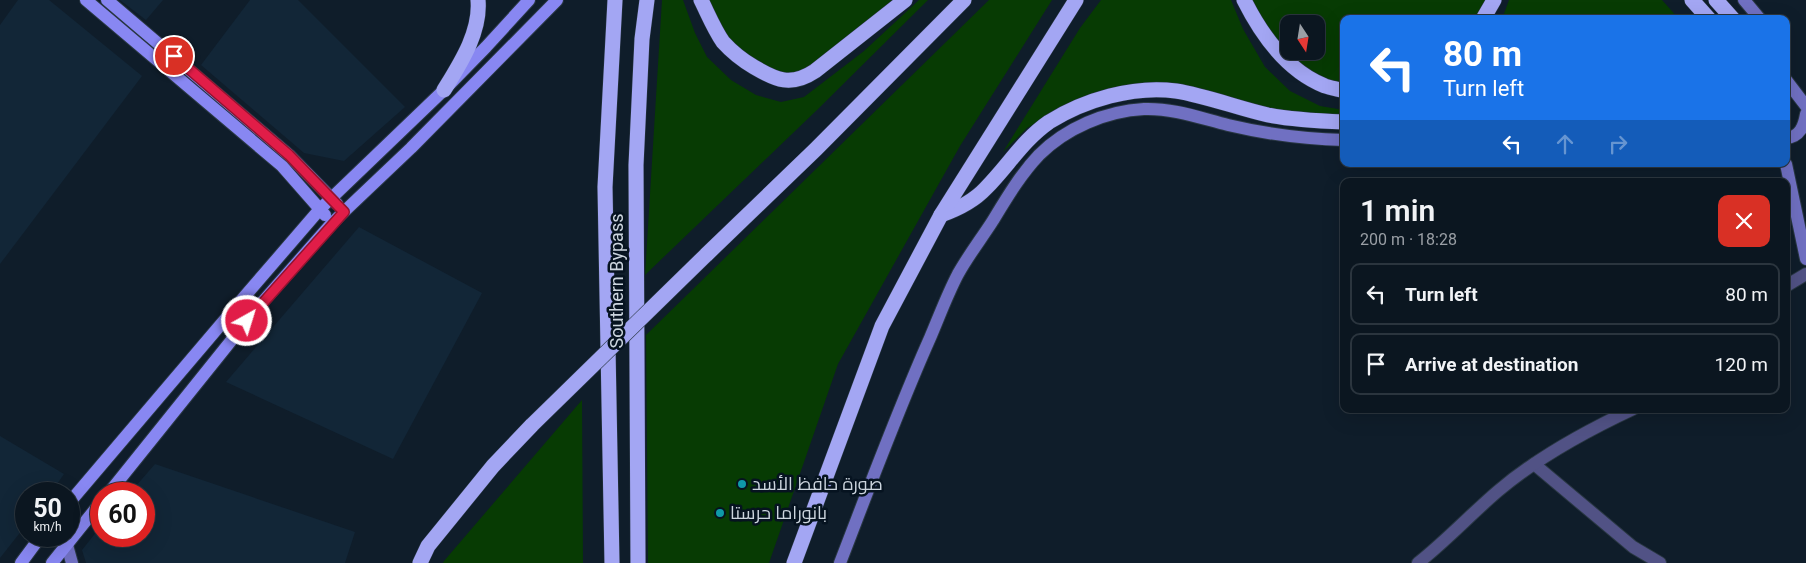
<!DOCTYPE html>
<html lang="en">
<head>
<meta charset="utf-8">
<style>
	body { margin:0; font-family:Roboto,Cairo,sans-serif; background:#141f29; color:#f1f3f6; height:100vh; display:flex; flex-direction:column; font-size:19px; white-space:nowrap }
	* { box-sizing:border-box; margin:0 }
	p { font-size:16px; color:#9a9fa5 }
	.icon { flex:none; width:28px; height:28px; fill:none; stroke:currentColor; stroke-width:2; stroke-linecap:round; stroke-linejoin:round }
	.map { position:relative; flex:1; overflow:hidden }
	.side { position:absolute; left:1340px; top:178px; width:450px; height:235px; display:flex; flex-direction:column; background:#0b1620; border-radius:10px; box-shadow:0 5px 20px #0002,0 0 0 1px #2b353e }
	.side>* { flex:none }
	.hud { position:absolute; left:1340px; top:15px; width:450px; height:152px; border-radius:10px; box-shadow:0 5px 20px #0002,0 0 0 1px #2b353e; background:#1a73e8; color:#fff; overflow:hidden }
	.needle { width:32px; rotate:168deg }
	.buttons { position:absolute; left:1280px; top:15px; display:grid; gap:10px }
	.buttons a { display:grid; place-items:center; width:45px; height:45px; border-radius:10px; background:#0b1620; box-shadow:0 5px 20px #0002,0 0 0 1px #2b353e; font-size:25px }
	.speed { position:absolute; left:15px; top:482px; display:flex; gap:10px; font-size:25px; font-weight:700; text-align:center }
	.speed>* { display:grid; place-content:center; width:65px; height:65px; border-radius:50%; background:#0b1620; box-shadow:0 5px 20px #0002,0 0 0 1px #2b353e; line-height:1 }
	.speed small { font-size:12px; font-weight:400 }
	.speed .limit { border:8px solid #d22; background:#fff; color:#111 }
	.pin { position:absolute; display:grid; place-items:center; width:42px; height:42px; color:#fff; margin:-21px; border:2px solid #fff; border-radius:50%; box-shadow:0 1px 5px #0007 }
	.me { position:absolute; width:55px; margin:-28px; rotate:39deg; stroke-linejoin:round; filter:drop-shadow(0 0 4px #0008) }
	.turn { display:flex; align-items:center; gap:18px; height:105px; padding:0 20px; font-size:22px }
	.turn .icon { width:65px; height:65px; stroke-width:2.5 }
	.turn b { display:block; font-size:35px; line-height:42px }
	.lanes { display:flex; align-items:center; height:48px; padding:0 20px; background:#0003; justify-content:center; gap:25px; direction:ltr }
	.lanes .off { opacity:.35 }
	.round { display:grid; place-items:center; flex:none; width:52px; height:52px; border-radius:10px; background:#141f29 }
	.overview { display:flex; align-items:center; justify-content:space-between; height:85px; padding:0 20px }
	h1 { font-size:30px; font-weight:600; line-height:38px }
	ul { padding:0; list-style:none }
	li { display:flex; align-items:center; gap:15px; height:62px; margin:0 10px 8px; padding:0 10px; border:2px solid #2b353e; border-radius:10px }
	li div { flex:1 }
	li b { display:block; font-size:19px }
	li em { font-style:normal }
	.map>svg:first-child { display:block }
</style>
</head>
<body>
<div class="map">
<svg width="1806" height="563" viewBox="0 0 1806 563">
	<rect width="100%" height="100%" fill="#0f1d2a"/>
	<g fill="#122637">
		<polygon points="18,0 49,0 142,76 0,264 0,25"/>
		<polygon points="120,0 163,0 146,20"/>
		<polygon points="250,0 298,0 405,107 344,161 304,153 201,65"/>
		<polygon points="359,227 482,293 393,459 226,382"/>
		<polygon points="0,436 64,474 50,494 26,494 26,525 0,558"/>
		<polygon points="155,464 355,532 345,563 86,563 82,550 101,526 101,536 144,536 144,494 129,494"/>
	</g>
	<g fill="#073b03" fill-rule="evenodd">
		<polygon points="662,0 683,0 695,33 707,57 731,80 756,95 781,102 804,97 864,51 919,0 928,0 817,110 645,275"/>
		<path d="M707 0H892C858 30 824 65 781 80L740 58Z"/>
		<polygon points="989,0 1052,0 960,146 838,364 769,563 648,563 646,335"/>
		<polygon points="1101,0 1231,0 1243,29 1265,67 1290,91 1320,106 1344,110 1344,122 1177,91 1075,101 1027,128 1003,152 1080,28"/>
		<path d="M1251 0H1489L1479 19H1344V90L1326 86 1279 52ZM1289 24H1316V51H1289Z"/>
		<polygon points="1509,0 1662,0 1679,19 1502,19"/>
		<polygon points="582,400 583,563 443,563 444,561"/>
	</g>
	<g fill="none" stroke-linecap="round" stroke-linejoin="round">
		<g stroke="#293743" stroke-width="14">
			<g id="street">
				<polyline points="1786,286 1806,274"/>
				<polyline points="1534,464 1633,547 1660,563"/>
				<path d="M1418 563C1446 541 1471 514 1498 491 1538 457 1586 431 1633 409"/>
			</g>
		</g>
		<g stroke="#293743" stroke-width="14">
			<g id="secondary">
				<polyline points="1744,0 1760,19"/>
				<polyline points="1786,80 1806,106"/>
				<path d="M1786 138C1800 137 1804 126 1806 114"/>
				<polyline points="1786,164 1806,259"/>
				<polyline points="58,536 67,545 72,563"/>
				<path d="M840 563C869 488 897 412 930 338 939 317 947 295 958 274 968 256 981 239 992 222 1006 199 1020 175 1039 155 1066 128 1106 111 1144 109 1173 108 1200 118 1228 125 1266 134 1305 139 1344 140"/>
			</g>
		</g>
		<g stroke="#293743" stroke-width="14">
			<g id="primary">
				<polyline points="86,0 282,166 325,215"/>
				<polyline points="107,0 289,155 337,204"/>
				<polyline points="108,494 259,306 332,223 411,148 557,0"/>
				<polyline points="69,503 245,296 320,209 444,90 486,47 529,0"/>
				<polyline points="21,563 41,536"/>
				<polyline points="52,563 101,502"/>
			</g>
		</g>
		<g stroke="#293743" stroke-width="16">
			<g id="highway">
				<path d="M701 0C708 14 714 29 723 42 732 52 742 60 754 67 776 80 791 87 815 71L905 0"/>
				<path d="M1244 0C1261 34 1287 71 1325 86 1331 88 1338 89 1344 91"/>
				<polyline points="1692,0 1709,19"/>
				<polyline points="1716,0 1733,19"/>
				<polyline points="1483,19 1494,0"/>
				<path d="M444 90C460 64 481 32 478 0"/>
				<path d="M941 215C958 209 974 201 986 188 1008 166 1023 140 1049 122 1084 100 1134 85 1176 91 1207 96 1237 108 1268 115 1293 120 1318 121 1344 122"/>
				<polyline points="706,255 816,149 964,0"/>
				<polyline points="420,563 428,546 493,466 532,425"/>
				<polyline points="612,563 605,187 615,0"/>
				<polyline points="638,563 636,165 642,39 647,0"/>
				<polyline points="794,563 882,326 941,215 1076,0"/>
			</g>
		</g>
		<use href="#street" stroke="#515285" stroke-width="12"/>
		<use href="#secondary" stroke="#7070c2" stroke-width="12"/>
		<use href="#primary" stroke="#8887f2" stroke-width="12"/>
		<use href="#highway" stroke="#a3a6f3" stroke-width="15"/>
		<g stroke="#293743" stroke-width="16" stroke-linecap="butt">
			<polyline id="highway-bridge" points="532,425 706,255"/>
		</g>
		<use href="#highway-bridge" stroke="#a3a6f3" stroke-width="15"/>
	</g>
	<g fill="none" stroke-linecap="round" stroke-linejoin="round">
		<g stroke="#92132f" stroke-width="12">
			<polyline id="route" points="174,56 289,155 344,212 247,321"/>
		</g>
		<use href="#route" stroke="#e11d48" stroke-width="9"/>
	</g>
	<g fill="#0f9aa8" stroke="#061320" stroke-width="2">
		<circle cx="742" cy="484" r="5"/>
		<circle cx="720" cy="513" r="5"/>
	</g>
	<g text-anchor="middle" stroke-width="5" stroke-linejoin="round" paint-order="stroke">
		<g font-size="18" fill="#ccd5de" stroke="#061320">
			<text transform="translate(617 281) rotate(-90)" y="6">Southern Bypass</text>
		</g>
		<g font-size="18" fill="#ccd5de" stroke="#061320" text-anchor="start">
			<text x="752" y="490">صورة حافظ الأسد</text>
			<text x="730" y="519">بانوراما حرستا</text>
		</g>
	</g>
</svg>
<div class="buttons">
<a><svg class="needle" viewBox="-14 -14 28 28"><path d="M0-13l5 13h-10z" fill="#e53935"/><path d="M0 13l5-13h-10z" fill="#9a9fa5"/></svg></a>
</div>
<div class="speed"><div>50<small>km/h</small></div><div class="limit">60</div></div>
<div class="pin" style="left:174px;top:56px;background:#d93025"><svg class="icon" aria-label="arrive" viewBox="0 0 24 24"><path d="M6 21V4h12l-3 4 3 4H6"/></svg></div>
<svg class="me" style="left:247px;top:321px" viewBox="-20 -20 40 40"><circle r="17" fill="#e11d48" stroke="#fff" stroke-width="3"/><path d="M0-11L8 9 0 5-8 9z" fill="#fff"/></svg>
<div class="hud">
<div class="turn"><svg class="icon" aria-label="left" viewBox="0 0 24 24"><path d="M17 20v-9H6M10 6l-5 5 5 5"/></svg><div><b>80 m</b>Turn left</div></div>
<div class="lanes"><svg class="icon" aria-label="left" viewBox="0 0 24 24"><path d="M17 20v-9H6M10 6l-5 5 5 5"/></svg><svg class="icon off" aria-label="ahead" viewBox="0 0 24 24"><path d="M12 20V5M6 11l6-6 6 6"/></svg><svg class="icon off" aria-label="right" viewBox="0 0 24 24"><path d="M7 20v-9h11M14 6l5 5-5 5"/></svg></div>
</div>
<section class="side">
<div class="overview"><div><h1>1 min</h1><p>200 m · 18:28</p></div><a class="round" style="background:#d93025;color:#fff"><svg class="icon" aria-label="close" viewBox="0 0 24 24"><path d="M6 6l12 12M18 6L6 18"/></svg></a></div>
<ul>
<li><svg class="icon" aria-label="left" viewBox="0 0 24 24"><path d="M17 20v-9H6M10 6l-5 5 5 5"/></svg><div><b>Turn left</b></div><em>80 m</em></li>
<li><svg class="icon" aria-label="arrive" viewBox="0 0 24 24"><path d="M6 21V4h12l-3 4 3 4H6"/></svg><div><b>Arrive at destination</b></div><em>120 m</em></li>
</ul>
</section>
</div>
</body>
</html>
